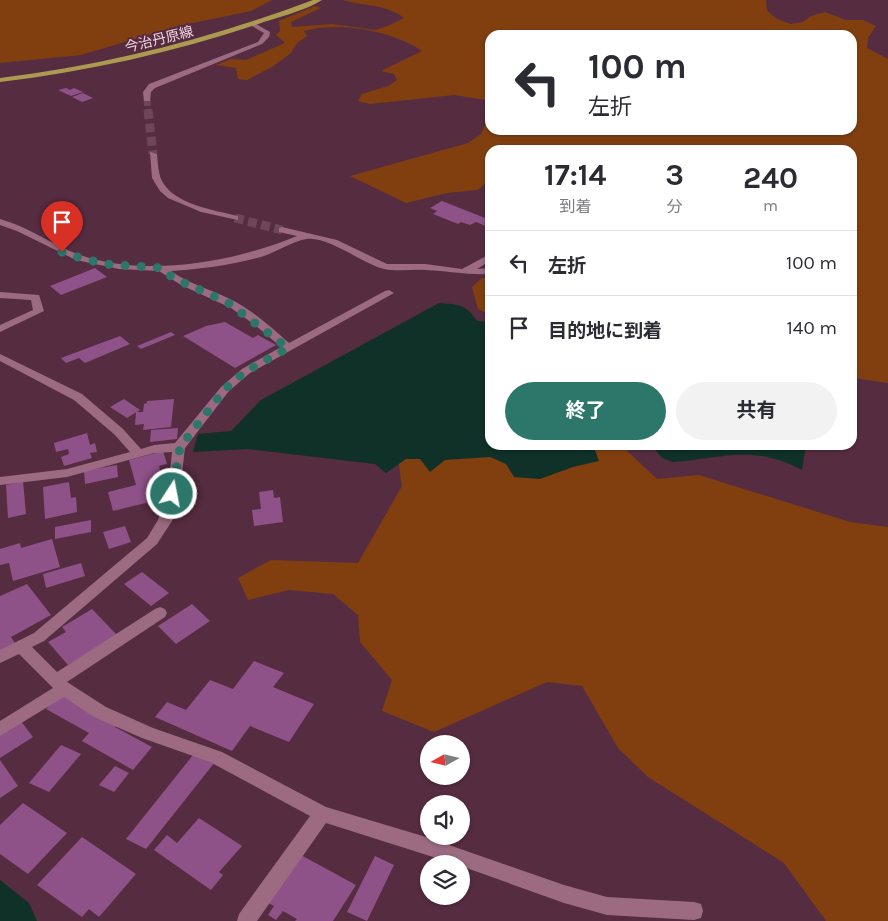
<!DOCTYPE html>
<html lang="ja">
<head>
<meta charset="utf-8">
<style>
	body { margin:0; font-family:Karla,"Noto Sans JP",sans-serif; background:#f2f2f3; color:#2b2b33; height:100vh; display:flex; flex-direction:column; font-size:19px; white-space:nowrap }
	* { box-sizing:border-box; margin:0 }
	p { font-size:16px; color:#7c7c81 }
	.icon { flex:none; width:28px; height:28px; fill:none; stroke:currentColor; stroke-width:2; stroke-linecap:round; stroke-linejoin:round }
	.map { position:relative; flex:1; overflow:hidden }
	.sheet { position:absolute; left:485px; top:145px; width:372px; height:305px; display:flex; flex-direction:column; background:#fff; border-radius:15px; box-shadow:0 1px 4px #0004 }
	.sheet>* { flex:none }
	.guide { position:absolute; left:485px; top:30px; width:372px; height:105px; border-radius:15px; box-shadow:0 1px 4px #0004; background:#fff; color:#2b2b33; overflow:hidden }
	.needle { width:32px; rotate:262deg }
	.controls { position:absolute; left:420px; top:735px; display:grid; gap:10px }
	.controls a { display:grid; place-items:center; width:50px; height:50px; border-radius:50%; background:#fff; box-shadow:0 1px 4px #0004; font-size:25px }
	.pin { position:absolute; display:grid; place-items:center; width:42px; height:42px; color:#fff; margin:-51px -21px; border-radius:50% 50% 50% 0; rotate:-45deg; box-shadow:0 0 5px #0007 }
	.pin .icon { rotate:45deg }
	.me { position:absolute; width:55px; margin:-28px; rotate:11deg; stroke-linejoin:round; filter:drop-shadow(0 0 4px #0008) }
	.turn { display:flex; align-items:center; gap:18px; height:105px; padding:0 20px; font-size:22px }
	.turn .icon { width:65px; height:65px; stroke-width:2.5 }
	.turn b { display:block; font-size:35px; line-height:42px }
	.eta { display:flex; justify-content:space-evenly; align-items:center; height:85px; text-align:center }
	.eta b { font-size:30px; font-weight:700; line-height:35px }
	.button { display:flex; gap:10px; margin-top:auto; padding:10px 20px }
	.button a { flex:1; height:58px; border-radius:30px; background:#2c7769; color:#fff; font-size:20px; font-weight:700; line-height:58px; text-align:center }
	.button a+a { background:#f2f2f3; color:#2b2b33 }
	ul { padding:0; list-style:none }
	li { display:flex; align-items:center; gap:15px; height:65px; padding:0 20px; border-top:1px solid #e1e1e2 }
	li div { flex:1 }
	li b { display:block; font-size:19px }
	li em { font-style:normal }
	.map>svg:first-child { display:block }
</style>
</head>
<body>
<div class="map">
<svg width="888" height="921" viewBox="0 0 888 921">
	<rect width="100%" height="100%" fill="#562c40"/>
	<g fill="#813f10">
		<polygon points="0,0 272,0 251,11 178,26 81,55 0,63"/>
		<path d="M343 0H766L767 11 777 19 791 24 803 22 811 16 825 12 846 20H863L876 26 868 38 867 48 888 59V383L853 378 852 150H490V179L478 190 447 193 406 203 350 176 468 143 481 134 490 114V130H852V35H490V106L486 100 454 95 370 104 358 101 362 94 388 86 397 80 394 74 381 71 422 51C393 31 339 21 304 31L307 36 297 43 291 53 272 67 247 80 238 79 236 68 216 65 231 59 246 60 285 43 276 35 280 31 279 21 315 6 321 8 291 22 292 27 332 24 375 30 390 25 404 18C387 4 363 6 343 0Z"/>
		<polygon points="490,277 490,315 478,309 472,287 482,278"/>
		<polygon points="483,444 535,461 581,451 623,447 657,479 699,475 850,522 888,527 888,921 826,921 784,863 648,777 618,748 582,686 547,682 434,732 382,711 392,680 360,642 358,615 333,594 289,590 248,600 238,578 271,560 358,563 402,486 397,452"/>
	</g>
	<g fill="#0f3127">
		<path d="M439 303C458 304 467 305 477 321L490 322V445H593L599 461 573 467 540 479 514 477 506 464 490 457 445 460 430 472 420 459H406L386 473 375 464 248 449 193 452 198 434 231 431 261 400Z"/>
		<path d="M651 445H806L802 470C753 444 724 458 673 462L662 458Z"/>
		<polygon points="0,880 29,903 37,921 0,921"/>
	</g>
	<g fill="#8e5288">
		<polygon points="66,88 70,90 74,88 83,92 71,96 58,90"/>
		<polygon points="83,93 93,98 82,102 72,97"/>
		<polygon points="442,201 490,220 490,226 488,227 476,222 470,225 461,222 458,224 433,214 437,211 430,208"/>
		<polygon points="95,268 107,277 61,295 50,286"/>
		<polygon points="225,322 253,338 258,335 276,345 235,368 183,336 206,326"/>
		<polygon points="171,332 175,335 141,349 137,346"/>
		<polygon points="120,336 130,344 85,363 79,358 66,363 61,358"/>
		<polygon points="124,399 140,410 127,418 110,407"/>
		<polygon points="174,399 171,427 143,430 144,424 135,425 136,412 143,412 144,404 147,403 147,401"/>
		<polygon points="178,428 177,439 150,442 151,430"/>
		<polygon points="87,433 90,445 95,443 97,452 90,453 92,458 64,466 61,457 69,454 68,449 56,452 54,443"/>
		<polygon points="163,451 167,464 159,466 163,481 157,482 162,499 113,511 108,492 136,485 129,460"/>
		<polygon points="117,465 118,477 85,484 84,471"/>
		<polygon points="23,481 26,514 8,518 6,485"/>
		<polygon points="69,482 71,498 76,497 77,512 45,519 43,487"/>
		<polygon points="273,490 274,498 280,497 283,522 254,526 252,510 261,509 259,492"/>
		<polygon points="91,520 91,532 55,539 55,527"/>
		<polygon points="125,526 131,542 109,549 103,532"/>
		<polygon points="52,539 60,567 13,581 9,563 0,565 0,549 20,543 21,548"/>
		<polygon points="81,563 85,576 46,588 43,574"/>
		<polygon points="142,572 169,593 151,606 124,584"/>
		<polygon points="27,584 51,615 11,637 15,643 0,651 0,596"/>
		<polygon points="192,604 210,621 176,644 158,626"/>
		<polygon points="92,609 117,635 68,665 48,642 66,632 62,627"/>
		<polygon points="254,661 284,673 273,687 314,704 289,742 250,726 232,751 155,717 167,702 186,710 210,680 233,689"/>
		<polygon points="62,692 119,722 115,727 152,747 133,770 82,741 89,733 46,709"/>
		<polygon points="20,720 33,737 0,758 0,733"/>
		<polygon points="61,745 81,754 49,792 29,783"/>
		<polygon points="193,755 215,762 146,849 126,839"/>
		<polygon points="0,760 18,786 0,798"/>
		<polygon points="115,766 129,773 114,792 99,785"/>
		<polygon points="23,803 67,833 28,874 0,854 0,825"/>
		<polygon points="199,818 242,846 219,872 223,875 211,890 154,850 167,835 177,843"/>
		<polygon points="82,837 136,874 99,917 89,909 82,917 37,885"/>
		<polygon points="299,854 356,885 333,921 295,921 297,919 283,911 276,920 268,915 274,906 265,901"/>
		<polygon points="375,856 394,865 367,921 347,912"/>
	</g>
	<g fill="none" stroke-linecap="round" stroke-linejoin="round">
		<polyline stroke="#6d4658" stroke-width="7" stroke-dasharray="7 3" stroke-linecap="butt" points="147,99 148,112"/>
		<g stroke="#6d4658" stroke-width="9" stroke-dasharray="9 4.5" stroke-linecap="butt">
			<polyline points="148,110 153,154"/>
			<polyline points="235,218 282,230"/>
		</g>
		<g fill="#9c6b81" fill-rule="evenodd">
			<polygon points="252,24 256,24 270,32 269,37 262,44 155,88 151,92 150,101 144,101 143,92 149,84 258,42 264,33 252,26"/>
			<path d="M150 152 157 154C158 163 158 173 162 181 175 205 214 210 238 216V220L201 212 168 198 160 191 152 178Z"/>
			<path d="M0 219C29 227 52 245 80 255 147 278 234 262 297 236L279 232V228L282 227 337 240 387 264H425L462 269 490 254V261L477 269 490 268V274C466 275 449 271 426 270 412 269 398 272 384 269 363 264 328 236 307 239 293 241 278 251 264 256 234 265 202 269 171 271 189 284 210 289 230 299 252 310 271 327 289 343L385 291 389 290 394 293 250 373 229 391 185 448 181 481 172 521 157 544 44 641 32 647 57 672 155 609 160 607 165 609 167 613 165 617 67 682 106 707 153 728 222 752 326 807 426 837 564 885 607 897 694 902 701 904 703 911 701 918 694 920 607 915 564 903 461 866V864H455L326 823 257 921H237L239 914 310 816 210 762 142 738 94 717 64 697 0 736V721L53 688 19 654 0 663V650L34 633 147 538 158 520 169 481 172 452 154 453 67 477 0 485V477L67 469 130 452 115 435 74 400 0 361V354L82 394 123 429 141 449 154 445 175 443 221 387 242 369 281 347 255 325 231 308 181 285 159 271 119 269 76 260 17 231 0 225Z"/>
			<polygon points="0,292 39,295 44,311 0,332 0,325 33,310 31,300 0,298"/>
		</g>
		<path fill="#ac9a50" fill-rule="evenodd" d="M313 0H322C307 10 279 17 261 23 176 52 89 71 0 82V78C108 65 211 38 313 0Z"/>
	</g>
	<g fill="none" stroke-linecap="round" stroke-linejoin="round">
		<polyline stroke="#2c7769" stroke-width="9" stroke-dasharray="0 16.2" points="62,252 81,258 105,264 162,268 173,278 227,302 288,348 246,371 225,389 180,447 172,494"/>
	</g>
	<g text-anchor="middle" stroke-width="4" stroke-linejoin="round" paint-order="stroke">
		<g font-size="14" fill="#f2d6e2" stroke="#562c40">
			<text transform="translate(159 39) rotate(-14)" y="5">今治丹原線</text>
		</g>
	</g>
</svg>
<div class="controls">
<a><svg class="needle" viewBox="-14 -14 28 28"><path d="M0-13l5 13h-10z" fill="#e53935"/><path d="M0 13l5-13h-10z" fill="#7c7c81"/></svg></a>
<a><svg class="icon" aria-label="sound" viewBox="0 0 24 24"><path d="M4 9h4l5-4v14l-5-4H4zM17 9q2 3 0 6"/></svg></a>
<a><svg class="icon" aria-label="layers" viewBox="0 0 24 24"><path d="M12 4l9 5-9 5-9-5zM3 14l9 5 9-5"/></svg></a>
</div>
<div class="pin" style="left:62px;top:252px;background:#d93025"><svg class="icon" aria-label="arrive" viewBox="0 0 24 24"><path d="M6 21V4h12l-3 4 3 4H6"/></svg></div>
<svg class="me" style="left:172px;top:494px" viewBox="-20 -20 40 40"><circle r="17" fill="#2c7769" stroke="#fff" stroke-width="3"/><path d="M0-11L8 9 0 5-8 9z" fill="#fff"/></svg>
<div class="guide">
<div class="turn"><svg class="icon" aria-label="left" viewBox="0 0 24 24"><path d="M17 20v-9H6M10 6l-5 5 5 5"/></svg><div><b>100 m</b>左折</div></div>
</div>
<section class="sheet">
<div class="eta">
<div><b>17:14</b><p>到着</p></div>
<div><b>3</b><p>分</p></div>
<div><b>240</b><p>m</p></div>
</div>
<ul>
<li><svg class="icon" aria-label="left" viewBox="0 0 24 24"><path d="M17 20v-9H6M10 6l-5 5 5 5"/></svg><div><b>左折</b></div><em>100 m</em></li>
<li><svg class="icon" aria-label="arrive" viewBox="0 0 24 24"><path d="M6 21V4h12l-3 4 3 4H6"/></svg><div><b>目的地に到着</b></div><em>140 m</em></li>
</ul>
<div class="button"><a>終了</a><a>共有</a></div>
</section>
</div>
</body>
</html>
